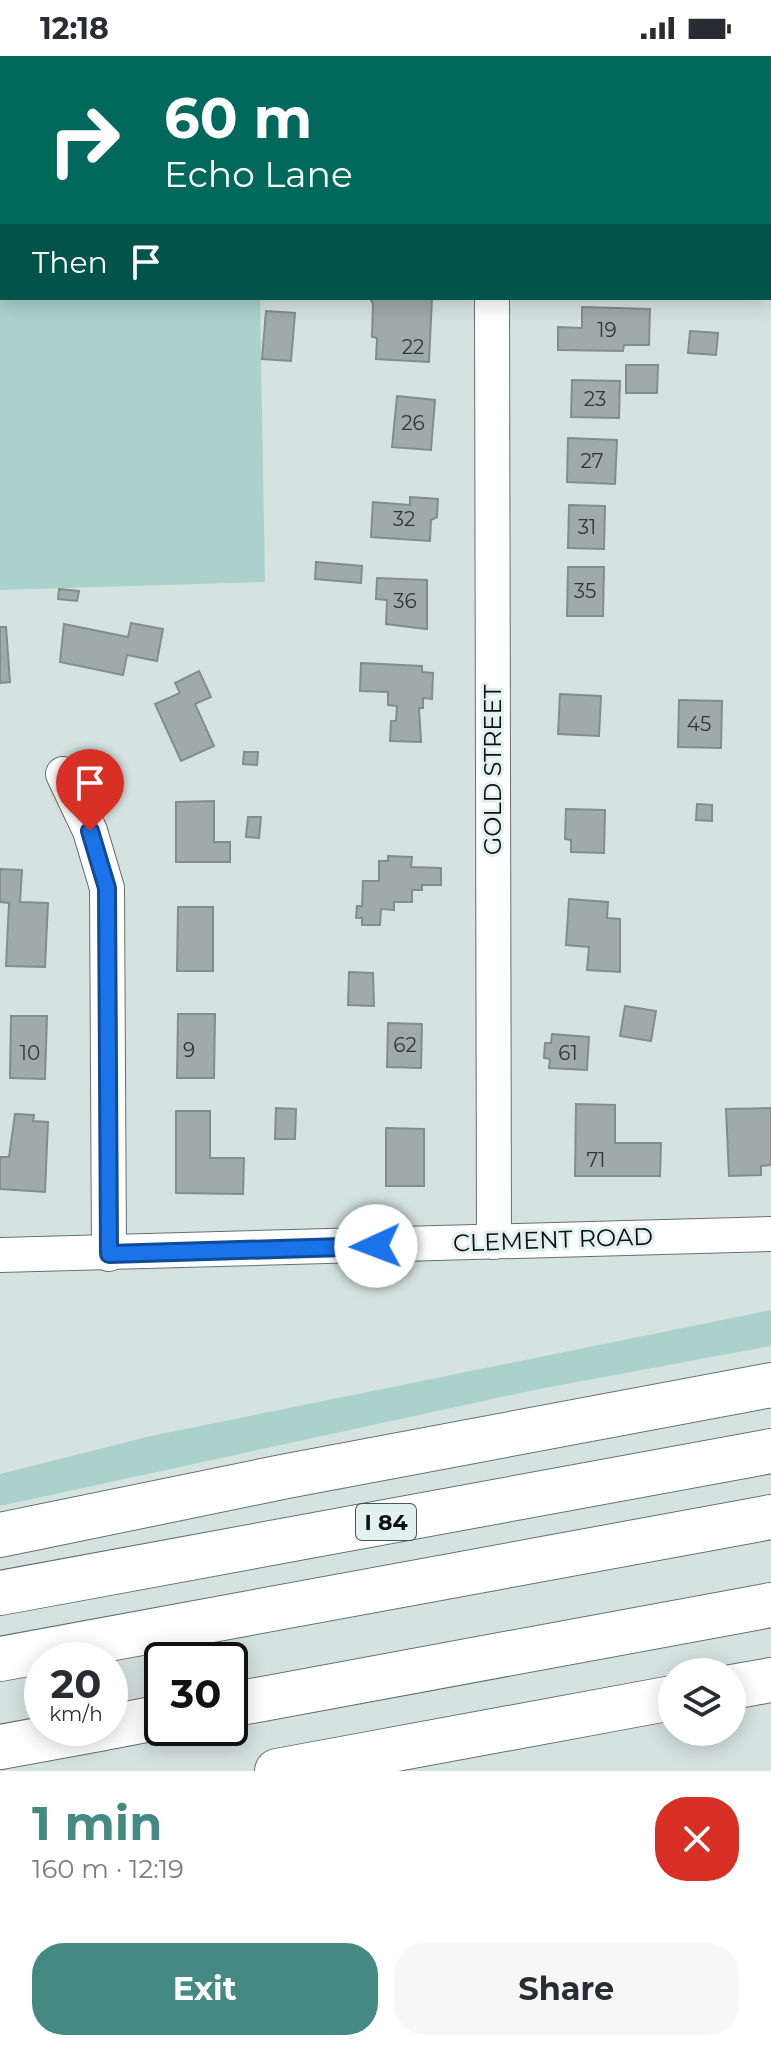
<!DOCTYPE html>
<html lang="en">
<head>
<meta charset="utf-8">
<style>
	body { margin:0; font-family:Montserrat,sans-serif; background:#f7f7f7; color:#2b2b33; height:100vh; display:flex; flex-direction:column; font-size:30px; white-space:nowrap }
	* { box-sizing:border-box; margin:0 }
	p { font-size:26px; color:#7c7c81 }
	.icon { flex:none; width:44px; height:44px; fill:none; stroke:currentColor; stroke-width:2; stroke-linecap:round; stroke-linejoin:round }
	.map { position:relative; height:1715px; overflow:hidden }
	.panel { display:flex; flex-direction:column; background:#fff; flex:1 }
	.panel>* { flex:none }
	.hud { position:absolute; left:0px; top:0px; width:772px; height:244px; box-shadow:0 4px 20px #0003; background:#00695c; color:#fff; overflow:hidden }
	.buttons { position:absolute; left:658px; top:1602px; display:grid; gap:16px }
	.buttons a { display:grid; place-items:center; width:88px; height:88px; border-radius:50%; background:#fff; box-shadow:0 4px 20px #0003; font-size:40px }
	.speed { position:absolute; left:24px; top:1586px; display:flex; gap:16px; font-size:40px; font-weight:700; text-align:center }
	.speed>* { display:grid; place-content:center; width:104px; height:104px; border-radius:50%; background:#fff; box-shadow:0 4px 20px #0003; line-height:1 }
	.speed small { font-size:20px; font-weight:400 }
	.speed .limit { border:4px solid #111; border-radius:12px; background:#fff; color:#111 }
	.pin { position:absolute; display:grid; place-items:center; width:68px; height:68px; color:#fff; margin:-82px -34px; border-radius:50% 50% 50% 0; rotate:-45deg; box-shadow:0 0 8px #0007 }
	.pin .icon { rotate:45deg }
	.me { position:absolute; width:88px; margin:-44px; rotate:268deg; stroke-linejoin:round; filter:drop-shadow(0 0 6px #0008) }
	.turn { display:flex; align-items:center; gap:28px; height:168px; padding:0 32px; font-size:36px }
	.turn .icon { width:104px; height:104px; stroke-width:2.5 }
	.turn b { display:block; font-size:56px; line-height:68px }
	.then { display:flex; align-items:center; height:76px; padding:0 32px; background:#0003; gap:16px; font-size:30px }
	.round { display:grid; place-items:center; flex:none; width:84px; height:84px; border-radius:32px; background:#f7f7f7 }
	.head { display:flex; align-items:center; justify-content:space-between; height:136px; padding:0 32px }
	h1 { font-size:48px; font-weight:700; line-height:60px; color:#448a82 }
	.button { display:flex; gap:16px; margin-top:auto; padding:16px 32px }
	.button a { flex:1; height:92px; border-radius:32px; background:#448a82; color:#fff; font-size:32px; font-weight:700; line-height:92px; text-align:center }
	.button a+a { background:#f7f7f7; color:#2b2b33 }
	.status { display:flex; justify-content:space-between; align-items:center; height:56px; padding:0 40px; background:#fff; direction:ltr }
	.status svg { height:22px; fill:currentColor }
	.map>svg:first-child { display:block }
</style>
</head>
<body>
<div class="status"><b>12:18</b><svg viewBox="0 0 49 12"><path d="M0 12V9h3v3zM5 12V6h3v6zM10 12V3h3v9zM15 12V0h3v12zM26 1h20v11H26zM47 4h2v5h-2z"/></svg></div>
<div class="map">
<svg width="771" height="1715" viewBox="0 0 771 1715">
	<rect width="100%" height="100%" fill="#d5e3e0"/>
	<g fill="#abd1cc">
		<polygon points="0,145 2,242 260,242 265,526 0,534"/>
		<polygon points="771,1254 771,1290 534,1334 0,1450 0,1418 146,1381"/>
	</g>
	<g fill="#9eaba9" stroke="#818e8c" stroke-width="2">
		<polygon points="370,242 432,242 429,306 376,303 377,282 372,281 373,248"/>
		<polygon points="582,251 650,253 649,289 624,289 623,295 558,294 558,271 582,272"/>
		<polygon points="266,255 295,257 291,305 262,303"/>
		<polygon points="690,275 718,277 716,299 688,297"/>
		<polygon points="626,309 658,309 657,337 626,337"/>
		<polygon points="572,324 620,325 619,362 571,361"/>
		<polygon points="397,340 435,344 431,394 392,391"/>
		<polygon points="568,382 617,384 615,428 567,426"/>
		<polygon points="410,441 438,443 437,461 431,464 430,485 371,481 373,446 410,449"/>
		<polygon points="569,449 605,450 604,493 568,492"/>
		<polygon points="316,506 362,510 361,527 315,523"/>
		<polygon points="568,511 604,511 603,560 567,560"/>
		<polygon points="377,522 427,524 427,573 386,568 387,544 376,543"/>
		<polygon points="59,533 79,535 77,545 58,543"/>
		<polygon points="131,567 163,573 157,605 127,599 123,619 60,606 64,568 128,581"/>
		<polygon points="0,571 6,571 10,626 0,627"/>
		<polygon points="361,607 422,610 422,616 433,617 432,643 423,642 423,652 419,652 421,686 390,685 391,665 396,665 397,650 388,649 388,636 360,635"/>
		<polygon points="199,615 211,641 195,648 214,690 181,705 155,648 180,637 175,627"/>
		<polygon points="560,638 601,640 599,680 558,678"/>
		<polygon points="679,644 722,645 721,692 678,691"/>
		<polygon points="244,696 258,696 257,709 243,708"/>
		<polygon points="214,745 214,786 230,786 230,806 176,806 176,746"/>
		<polygon points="697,748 712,749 712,765 696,764"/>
		<polygon points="566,753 605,754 604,797 571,796 571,784 565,783"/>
		<polygon points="248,761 261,761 259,782 246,781"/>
		<polygon points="388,800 412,801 411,811 441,812 441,829 422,829 422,834 412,834 412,846 394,846 394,854 381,853 380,869 362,869 362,862 356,862 357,850 362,850 363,825 379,825 379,805 388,805"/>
		<polygon points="0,813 22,814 20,846 48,847 45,911 6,910 9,847 0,846"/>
		<polygon points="569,843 608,846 607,862 620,863 620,916 587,914 589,891 566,889"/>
		<polygon points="178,851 213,851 213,915 177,915"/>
		<polygon points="349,916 373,917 374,950 348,949"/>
		<polygon points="625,950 656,955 651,985 620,980"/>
		<polygon points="178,958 215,958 214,1022 177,1022"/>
		<polygon points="11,960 47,960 45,1023 10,1022"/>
		<polygon points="388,967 422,968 421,1012 387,1011"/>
		<polygon points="552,978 589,981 587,1014 549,1012 550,1003 544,1002 545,987 551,987"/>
		<polygon points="576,1048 615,1049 615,1087 661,1087 660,1120 575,1120"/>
		<polygon points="276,1052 296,1053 295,1083 275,1083"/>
		<polygon points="771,1052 771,1109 761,1110 761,1119 729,1120 726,1053"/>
		<polygon points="176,1055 210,1055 210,1102 244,1102 243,1138 176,1137"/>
		<polygon points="15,1058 34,1059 33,1065 48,1066 45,1136 0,1133 0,1101 9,1101"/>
		<polygon points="386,1072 424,1073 424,1130 386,1130"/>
	</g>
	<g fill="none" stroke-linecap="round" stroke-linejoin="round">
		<g stroke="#65716f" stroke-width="36">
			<g id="minor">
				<polyline points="491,0 491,2"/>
				<polyline points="492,242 494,1186"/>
				<polyline points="63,718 90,775 107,832 109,1198"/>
				<polyline points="0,1199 771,1178"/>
			</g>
		</g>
		<g stroke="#65716f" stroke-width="46">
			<g id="motorway">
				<polyline points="0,1479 287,1420 771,1329"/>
				<polyline points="0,1537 771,1395"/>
				<polyline points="0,1603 771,1461"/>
				<polyline points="732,1631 771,1624"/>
				<polyline points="230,1649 771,1549"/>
				<polyline points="110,1671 162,1661"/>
				<polyline points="0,1691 104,1672"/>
				<polyline points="277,1715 672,1642"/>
			</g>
		</g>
		<use href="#minor" stroke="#fff" stroke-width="34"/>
		<use href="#motorway" stroke="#fff" stroke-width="44"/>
	</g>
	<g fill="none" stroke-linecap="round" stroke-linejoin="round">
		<g stroke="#114b97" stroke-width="20">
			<polyline id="route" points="90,775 107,832 109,1198 376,1190"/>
		</g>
		<use href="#route" stroke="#1a73e8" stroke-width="14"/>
	</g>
	<g text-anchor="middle" stroke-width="6" stroke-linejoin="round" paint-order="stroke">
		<g font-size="20" fill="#303836">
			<text x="607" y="281">19</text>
			<text x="413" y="298">22</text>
			<text x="595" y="350">23</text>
			<text x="413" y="374">26</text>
			<text x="592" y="412">27</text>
			<text x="404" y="470">32</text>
			<text x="587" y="478">31</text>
			<text x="585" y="542">35</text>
			<text x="405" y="552">36</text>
			<text x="699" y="675">45</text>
			<text x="405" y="996">62</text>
			<text x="189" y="1001">9</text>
			<text x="30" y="1004">10</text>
			<text x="568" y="1004">61</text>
			<text x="596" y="1111">71</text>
		</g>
		<rect fill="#e2f0ee" stroke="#4c5453" stroke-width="2" x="356" y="1448" width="60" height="36" rx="6"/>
		<g font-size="22" font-weight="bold" fill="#0c1110">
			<text x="386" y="1474">I 84</text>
		</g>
		<g font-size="24" fill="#0c1110" stroke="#e2f0ee">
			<text transform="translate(493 714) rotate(-90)" y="8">GOLD STREET</text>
			<text transform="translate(553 1184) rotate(-2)" y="8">CLEMENT ROAD</text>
		</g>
	</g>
</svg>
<div class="buttons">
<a><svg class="icon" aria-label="layers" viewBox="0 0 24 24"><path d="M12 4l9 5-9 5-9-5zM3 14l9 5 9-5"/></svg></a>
</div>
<div class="speed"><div>20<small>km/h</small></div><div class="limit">30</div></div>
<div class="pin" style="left:90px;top:775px;background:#d93025"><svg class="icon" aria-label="arrive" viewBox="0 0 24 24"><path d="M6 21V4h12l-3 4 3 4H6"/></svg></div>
<svg class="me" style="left:376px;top:1190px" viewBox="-20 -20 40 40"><circle r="19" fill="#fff"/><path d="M0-13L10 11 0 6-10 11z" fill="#1a73e8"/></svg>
<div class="hud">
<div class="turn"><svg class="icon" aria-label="right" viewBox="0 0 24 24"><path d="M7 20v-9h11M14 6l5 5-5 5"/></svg><div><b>60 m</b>Echo Lane</div></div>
<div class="then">Then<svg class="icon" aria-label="arrive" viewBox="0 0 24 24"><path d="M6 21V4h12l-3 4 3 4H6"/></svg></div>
</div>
</div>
<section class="panel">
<div class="head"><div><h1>1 min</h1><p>160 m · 12:19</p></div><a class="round" style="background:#d93025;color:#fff"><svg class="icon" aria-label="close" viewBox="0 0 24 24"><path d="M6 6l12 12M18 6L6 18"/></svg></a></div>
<div class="button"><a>Exit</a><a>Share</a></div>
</section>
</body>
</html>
